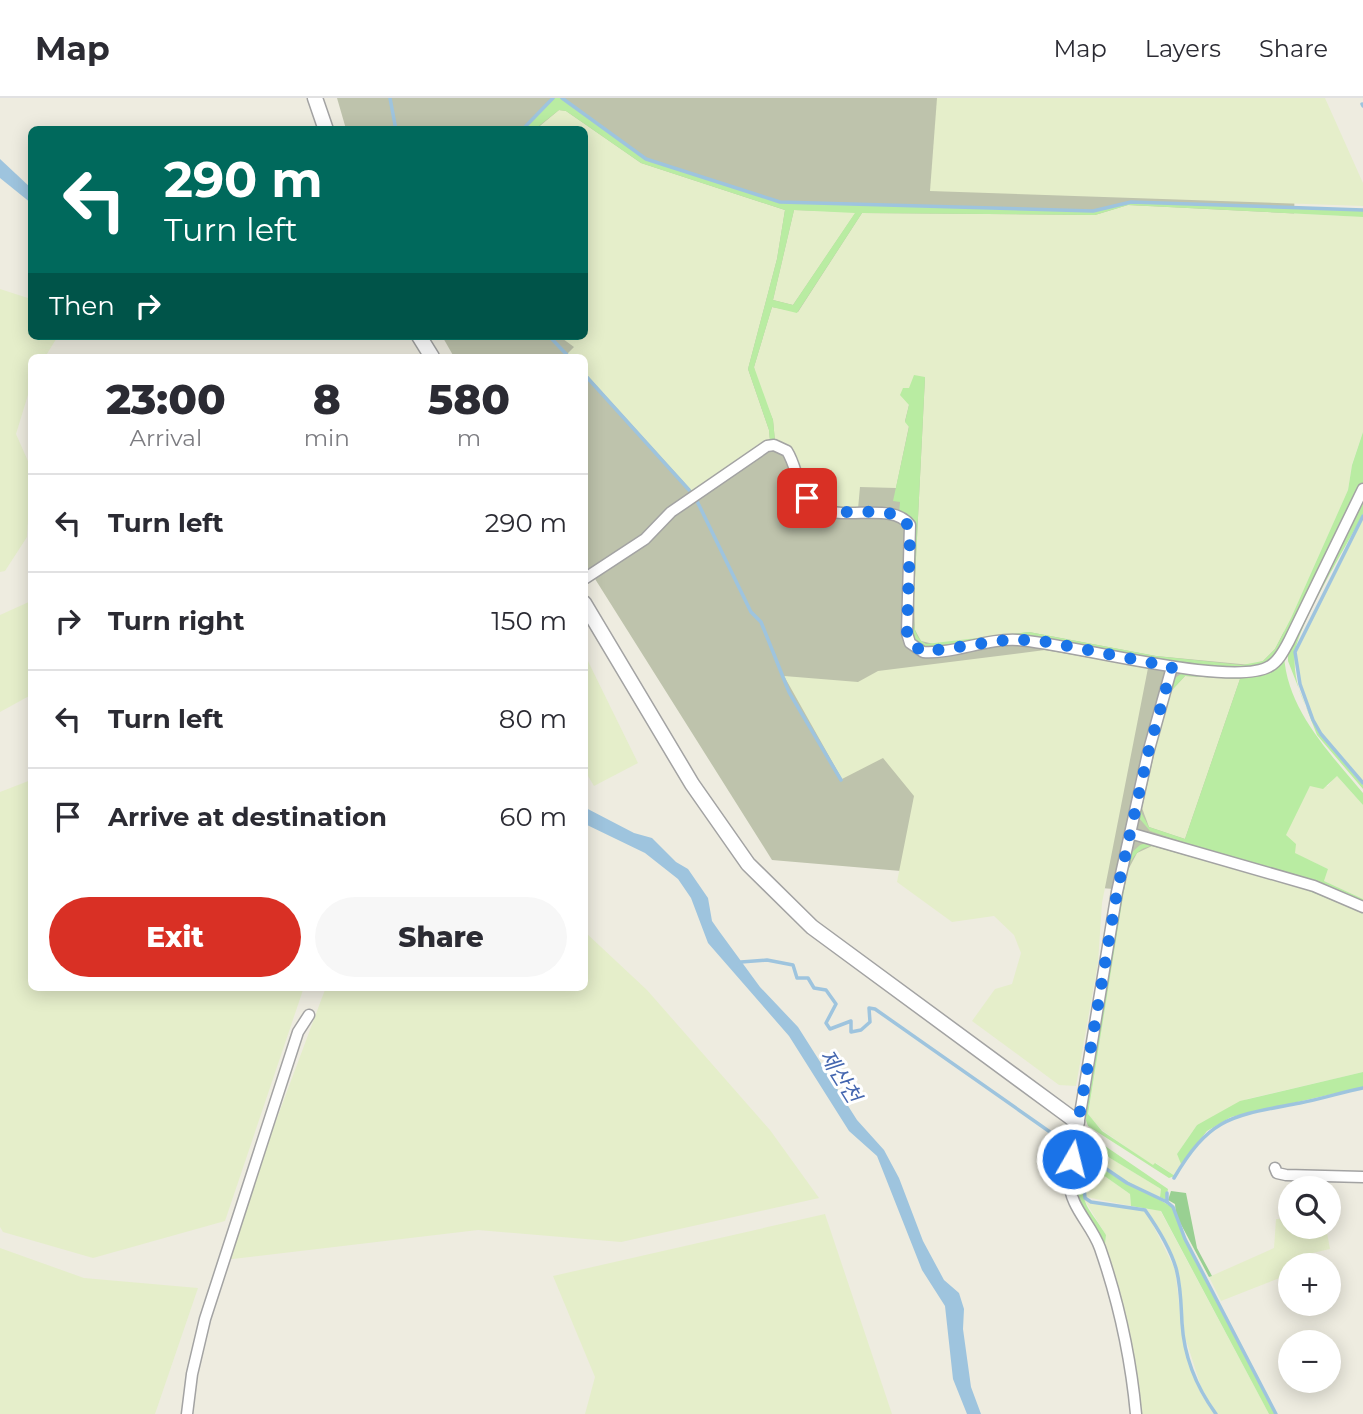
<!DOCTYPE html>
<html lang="en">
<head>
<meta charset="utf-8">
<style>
	body { margin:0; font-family:Montserrat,"Noto Sans KR",sans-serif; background:#f7f7f7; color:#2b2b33; height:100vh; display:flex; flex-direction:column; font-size:26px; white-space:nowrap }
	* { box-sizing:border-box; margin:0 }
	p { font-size:23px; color:#7c7c81 }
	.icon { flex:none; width:38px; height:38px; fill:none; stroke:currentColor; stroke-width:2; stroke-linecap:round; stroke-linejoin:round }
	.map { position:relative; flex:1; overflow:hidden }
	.panel { position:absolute; left:28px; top:256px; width:560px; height:637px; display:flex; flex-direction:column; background:#fff; border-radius:10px; box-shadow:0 4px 18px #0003 }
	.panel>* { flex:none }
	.top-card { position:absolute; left:28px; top:28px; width:560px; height:214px; border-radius:10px; box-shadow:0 4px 18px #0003; background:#00695c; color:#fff; overflow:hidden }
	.fabs { position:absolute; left:1278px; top:1078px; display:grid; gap:14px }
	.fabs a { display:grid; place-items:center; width:63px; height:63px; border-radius:50%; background:#fff; box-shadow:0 4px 18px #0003; font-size:35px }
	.pin { position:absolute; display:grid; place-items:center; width:60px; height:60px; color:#fff; margin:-30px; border-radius:14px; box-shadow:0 4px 10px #0006 }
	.me { position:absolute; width:77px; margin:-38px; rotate:8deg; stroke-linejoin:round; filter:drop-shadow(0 0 5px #0008) }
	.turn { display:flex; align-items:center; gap:24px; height:147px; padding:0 21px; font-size:32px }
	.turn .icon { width:91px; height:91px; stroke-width:2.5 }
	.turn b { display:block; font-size:49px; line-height:60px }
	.then { display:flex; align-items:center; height:66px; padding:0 21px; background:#0003; gap:14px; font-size:26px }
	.eta { display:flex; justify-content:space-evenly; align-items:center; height:119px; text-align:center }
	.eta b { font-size:42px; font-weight:800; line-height:49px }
	.action { display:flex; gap:14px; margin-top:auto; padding:14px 21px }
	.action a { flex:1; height:80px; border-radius:42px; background:#d93025; color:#fff; font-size:28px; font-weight:800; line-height:80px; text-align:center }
	.action a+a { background:#f7f7f7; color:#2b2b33 }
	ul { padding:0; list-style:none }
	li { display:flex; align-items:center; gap:21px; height:98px; padding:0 21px; border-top:2px solid #e1e1e2 }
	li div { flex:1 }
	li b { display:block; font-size:26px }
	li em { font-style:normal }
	header { display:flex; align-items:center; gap:42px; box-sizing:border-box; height:98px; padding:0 35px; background:#fff; border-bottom:2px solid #e1e1e2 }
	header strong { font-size:33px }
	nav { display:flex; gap:38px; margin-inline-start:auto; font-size:24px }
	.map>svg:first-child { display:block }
</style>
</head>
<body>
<header>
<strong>Map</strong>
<nav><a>Map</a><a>Layers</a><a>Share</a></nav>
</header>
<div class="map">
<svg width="1363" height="1316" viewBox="0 0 1363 1316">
	<rect width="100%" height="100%" fill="#eeece0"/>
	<polygon fill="#bec3ac" points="337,0 1297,0 1277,805 772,762 585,465 584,259 454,259 442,238 584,238 584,32 346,31"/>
	<g fill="#e5eeca">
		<polygon points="937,0 1325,0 1363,85 1363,108 930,93"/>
		<polygon points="559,12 566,13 641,65 785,112 777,161 748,271 769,332 770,343 693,394 585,275 584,259 570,259 567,256 574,249 559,238 584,238 584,32 535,32"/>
		<polygon points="1128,107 1363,119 1363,334 1352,366 1348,392 1291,520 1275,551 1263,563 1251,567 1156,558 1029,534 934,546 921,543 915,532 914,500 925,279 909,307 905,323 909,328 896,390 860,389 858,411 834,411 813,404 775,343 773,322 755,278 754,269 772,209 798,214 862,115 1095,117"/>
		<polygon points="794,112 856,114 793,207 773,202"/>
		<polygon points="0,191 31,201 32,238 58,238 45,259 32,259 31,287 16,336 31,370 27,439 5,473 0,474"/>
		<polygon points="1363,420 1363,684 1322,636 1314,622 1301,585 1296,554"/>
		<polygon points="31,503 31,597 0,614 0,517"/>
		<polygon points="1045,552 1148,570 1102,805 1098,865 1076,988 1059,987 972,923 995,891 1012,886 1021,855 1014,837 994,818 952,824 897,784 914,698 883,660 842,681 784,578 858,584 878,573"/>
		<polygon points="584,555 638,665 594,688 585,673"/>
		<polygon points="1185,578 1240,581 1185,741 1149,729 1142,710 1164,613 1172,592"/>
		<polygon points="1336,677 1363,707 1363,801 1324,783 1328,771 1294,755 1285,737 1310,688 1328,688"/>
		<polygon points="31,682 32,889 304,889 225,1123 93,1160 3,1134 0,1129 0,694"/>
		<polygon points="1152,748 1299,789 1363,815 1363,974 1247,1001 1197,1027 1177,1056 1181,1066 1175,1078 1156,1065 1153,1068 1102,1032 1088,1017 1127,774 1137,755"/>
		<polygon points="585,834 647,892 770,1032 819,1100 621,1144 478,1132 224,1162 326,889 584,889"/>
		<polygon points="1082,1043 1161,1091 1160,1099 1128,1084 1077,1052"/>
		<polygon points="1096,1072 1130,1096 1131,1108 1086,1099 1085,1089"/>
		<polygon points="1084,1101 1091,1105 1145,1113 1151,1123 1175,1171 1183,1240 1190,1265 1201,1296 1215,1316 1142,1316 1105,1146 1106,1137"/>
		<polygon points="1146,1111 1160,1112 1269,1316 1217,1316 1203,1295 1185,1239 1177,1170"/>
		<polygon points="825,1116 892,1316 585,1316 595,1279 553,1178"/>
		<polygon points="1276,1121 1290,1121 1290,1129 1326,1129 1330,1151 1304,1157 1303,1167 1290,1167 1290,1176 1221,1203 1209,1179 1274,1150"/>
		<polygon points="0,1150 84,1180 198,1190 155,1316 0,1316"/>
	</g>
	<g fill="#b9eca2" fill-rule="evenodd">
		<path d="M555 0H560L645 61 780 104 1093 114 1131 104 1363 113V119L1128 107 1095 117 862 115 797 215 772 209 754 269 773 322 775 343H770L769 332 748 271 777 161 785 112 641 65 566 13 559 12 535 31 523 32ZM794 112 855 115 793 207 773 202Z"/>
		<path d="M914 277 925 279 914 500C914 516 910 538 926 546L1029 534 1156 558 1242 567 1263 563 1275 551 1291 520 1348 392 1352 367 1363 334V385L1285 545 1273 562 1252 571 1172 565 1041 541 931 552 911 541V433L899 416 900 404 893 403 909 329 905 324 909 307 900 297 903 290H909Z"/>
		<path d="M1363 399V416C1348 446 1297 528 1295 556 1290 605 1334 653 1363 687V691L1317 637 1288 563V551Z"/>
		<path d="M1284 557C1287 612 1330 655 1363 695V707L1337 678 1323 691 1310 688 1286 737 1296 746 1295 755 1328 771 1324 783 1363 801V805L1150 733 1139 720V705L1172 582 1184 574 1243 577ZM1185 578 1240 581 1185 741 1149 729 1142 716V701L1164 613 1172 592Z"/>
		<path d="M1148 744 1218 766 1283 781 1363 812V815L1299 789 1152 748C1137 750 1131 761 1127 774L1088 1016 1102 1033 1153 1067 1155 1065 1175 1078 1169 1080 1088 1028 1085 1020 1119 799 1129 757 1140 747Z"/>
		<polygon points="1363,974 1363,989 1231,1019 1207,1033 1181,1066 1177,1056 1197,1027 1240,1003"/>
		<polygon points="1086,1035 1168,1091 1166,1102 1160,1099 1161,1091 1082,1043"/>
		<path d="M1079 1053 1097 1067C1073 1103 1086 1104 1106 1137L1105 1146 1142 1316H1139L1118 1200 1080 1110 1073 1082Z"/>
		<polygon points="1099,1067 1172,1109 1184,1141 1275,1316 1269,1316 1161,1113 1131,1108 1130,1096 1096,1072"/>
	</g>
	<polygon fill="#99d092" points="1171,1093 1186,1095 1197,1150 1212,1178 1209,1179 1176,1117 1175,1106 1168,1102"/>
	<g fill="#9ec4de">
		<polygon points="0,61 31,90 31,105 0,80"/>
		<polygon points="584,709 634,735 652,740 676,764 688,771 708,800 712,823 719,833 760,889 798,929 857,1022 884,1052 899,1080 923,1143 944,1182 959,1195 964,1211 963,1231 971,1289 981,1316 967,1316 953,1281 945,1208 922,1172 877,1058 849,1033 789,938 708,845 691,800 678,781 645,755 585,726"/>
	</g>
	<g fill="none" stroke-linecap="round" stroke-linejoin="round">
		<g stroke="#9ec4de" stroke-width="3.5">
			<polyline points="390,0 396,32"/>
			<polyline points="562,0 646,61 780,104 1093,113 1131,104 1363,112"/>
			<polyline points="1362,6 1363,8"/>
			<polyline points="522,32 553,0"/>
			<polyline points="549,238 569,259"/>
			<polyline points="584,276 689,392"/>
			<polyline points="696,401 751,514 761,524 789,594 841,682"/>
			<polyline points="1363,418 1295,554 1300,586 1313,622 1321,636 1363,685"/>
			<polyline points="738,867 741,864 767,862 793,867 797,880 808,880 814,890 826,892 836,906 826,925 830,931 851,923 851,934 861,932 870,924 869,910 875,911 1070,1048"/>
			<polyline points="1080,1053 1127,1085 1167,1104 1167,1095"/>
			<path d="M1099 1066 1084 1089 1085 1100 1091 1104 1145 1112C1157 1129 1170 1150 1176 1170 1181 1188 1181 1206 1182 1225 1184 1258 1197 1290 1216 1316"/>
			<path d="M1174 1080C1211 1017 1233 1018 1300 1005 1322 1001 1342 994 1363 990"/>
			<polyline points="1167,1104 1173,1109 1185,1141 1276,1316"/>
		</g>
		<g stroke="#a3a3a3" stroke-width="13">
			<g id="minor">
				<path d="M584 481 645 441 671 414 767 348 774 347 787 353C798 370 797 395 814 407 840 426 891 402 910 427L907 535 910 545 923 554C955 556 986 540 1018 542 1068 545 1233 591 1270 568 1279 563 1284 552 1289 543L1363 391"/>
				<polyline points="1133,736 1314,788 1363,809"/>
				<polyline points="1275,1070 1277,1075 1286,1077 1363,1079"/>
				<polyline points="187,1316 192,1276 205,1221 298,934 309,917"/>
				<path d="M1136 1316C1131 1262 1118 1202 1100 1150 1091 1125 1070 1110 1069 1082L1117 794 1148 655 1172 569"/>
			</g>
		</g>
		<g stroke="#a3a3a3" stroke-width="17">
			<g id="tertiary">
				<polyline points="315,0 326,32"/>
				<polyline points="419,238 432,259"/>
				<polyline points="584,505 692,686 748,766 812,829 1077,1024"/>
			</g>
		</g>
		<use href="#minor" stroke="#fff" stroke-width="10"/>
		<use href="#tertiary" stroke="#fff" stroke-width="14"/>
	</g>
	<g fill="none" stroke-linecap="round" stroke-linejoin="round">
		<path stroke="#1a73e8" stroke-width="12" stroke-dasharray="0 21.6" d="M807 400C836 427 876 403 906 422L910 439 907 535 910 545 923 554 1013 541 1048 544 1172 569 1148 655 1117 794 1072 1061"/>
	</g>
	<g text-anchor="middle" stroke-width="6" stroke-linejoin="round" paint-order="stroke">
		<g font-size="21" font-style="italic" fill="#4466af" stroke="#fff">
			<text transform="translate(840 978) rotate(58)" y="7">제산천</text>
		</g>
	</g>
</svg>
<div class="fabs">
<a><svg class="icon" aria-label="search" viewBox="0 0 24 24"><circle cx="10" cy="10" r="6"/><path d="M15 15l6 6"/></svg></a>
<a>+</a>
<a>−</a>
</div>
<div class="pin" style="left:807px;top:400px;background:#d93025"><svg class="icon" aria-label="arrive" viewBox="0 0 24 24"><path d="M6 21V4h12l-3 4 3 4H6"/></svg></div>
<svg class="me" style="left:1072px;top:1061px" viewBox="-20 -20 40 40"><circle r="17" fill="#1a73e8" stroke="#fff" stroke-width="3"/><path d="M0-11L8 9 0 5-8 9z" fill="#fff"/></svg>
<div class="top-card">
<div class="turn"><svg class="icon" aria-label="left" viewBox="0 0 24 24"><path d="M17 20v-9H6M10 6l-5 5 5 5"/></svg><div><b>290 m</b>Turn left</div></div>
<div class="then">Then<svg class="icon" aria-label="right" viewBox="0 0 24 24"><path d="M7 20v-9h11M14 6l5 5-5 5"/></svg></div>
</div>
<section class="panel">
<div class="eta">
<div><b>23:00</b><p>Arrival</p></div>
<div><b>8</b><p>min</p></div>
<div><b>580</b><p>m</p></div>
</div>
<ul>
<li><svg class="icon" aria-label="left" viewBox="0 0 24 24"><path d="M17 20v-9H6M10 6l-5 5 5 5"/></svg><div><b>Turn left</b></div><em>290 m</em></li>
<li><svg class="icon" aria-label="right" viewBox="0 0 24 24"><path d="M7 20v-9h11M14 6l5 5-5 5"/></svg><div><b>Turn right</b></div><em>150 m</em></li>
<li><svg class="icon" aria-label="left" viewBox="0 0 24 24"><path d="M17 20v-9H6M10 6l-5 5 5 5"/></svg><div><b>Turn left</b></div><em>80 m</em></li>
<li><svg class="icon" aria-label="arrive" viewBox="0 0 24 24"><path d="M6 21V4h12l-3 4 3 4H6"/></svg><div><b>Arrive at destination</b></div><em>60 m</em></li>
</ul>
<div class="action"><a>Exit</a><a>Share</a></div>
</section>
</div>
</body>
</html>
